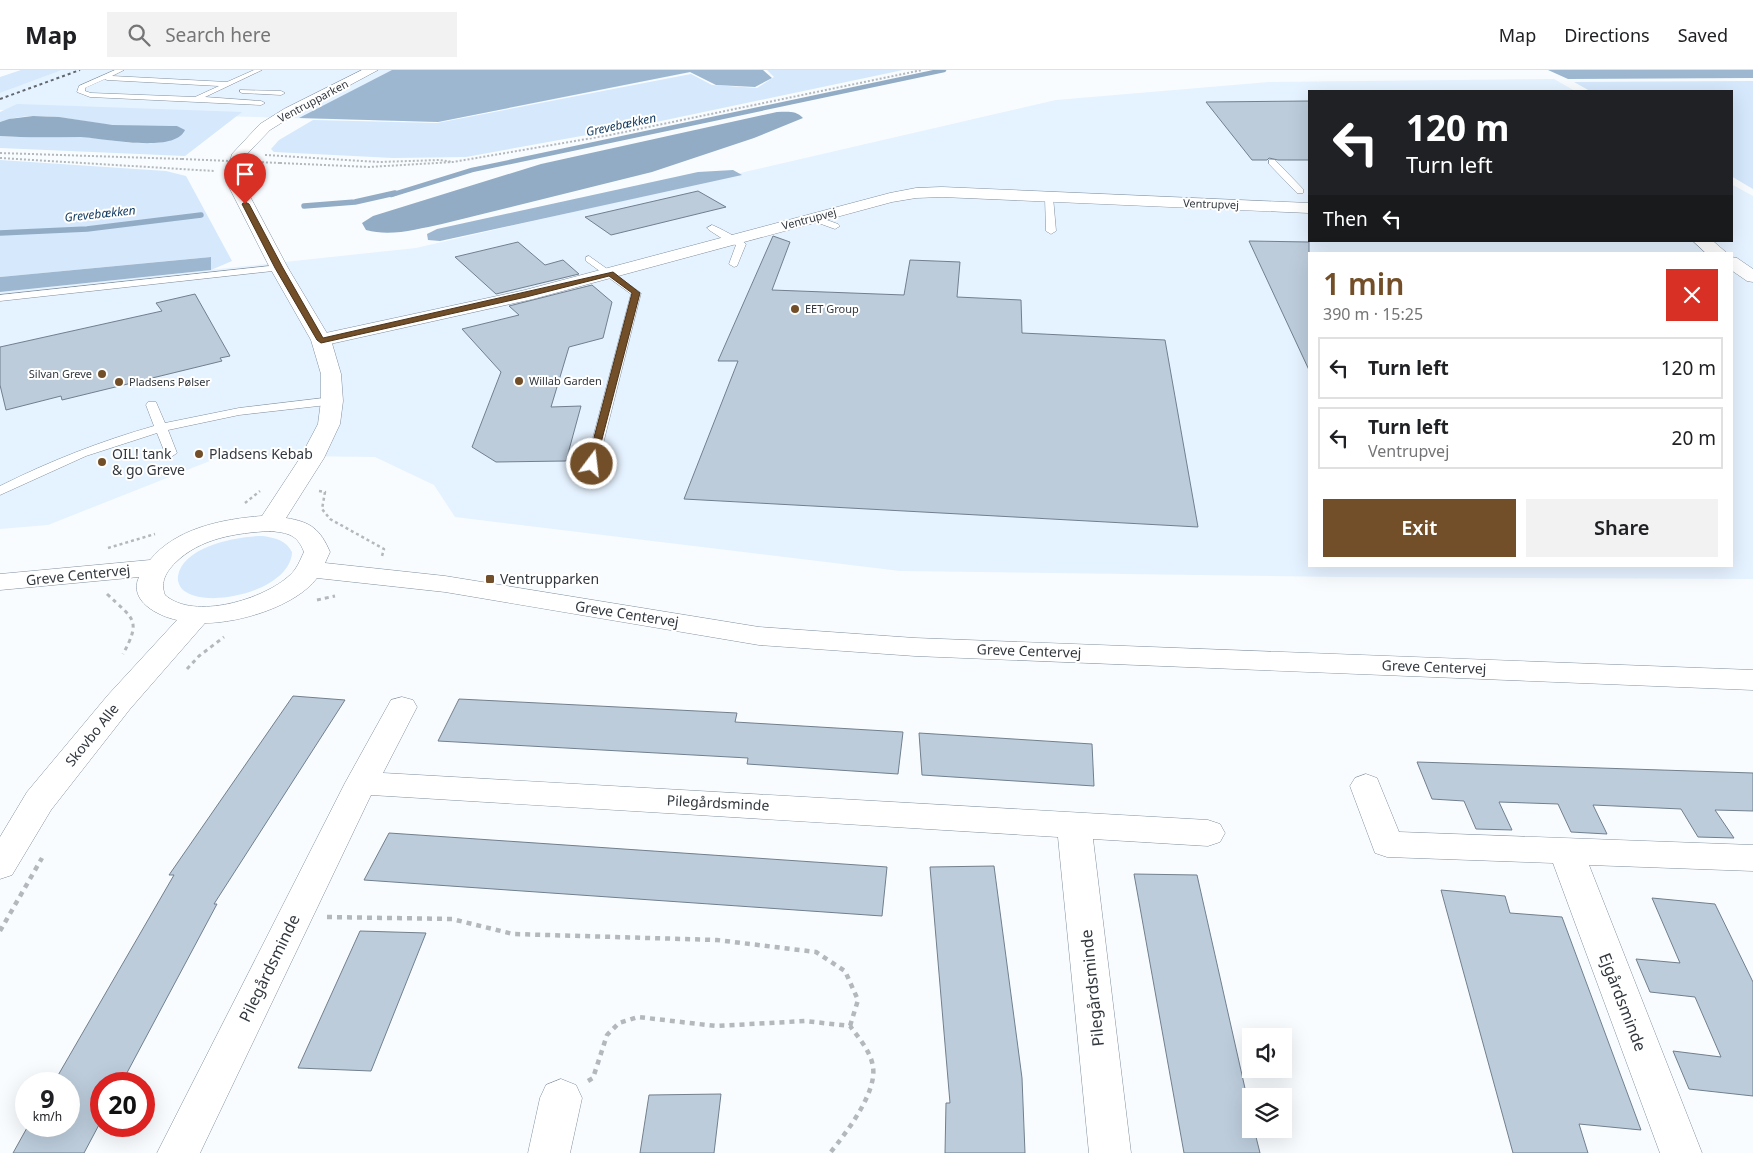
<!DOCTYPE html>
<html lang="en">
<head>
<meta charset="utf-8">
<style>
	body { margin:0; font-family:"Noto Sans",sans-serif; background:#f2f2f2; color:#202124; height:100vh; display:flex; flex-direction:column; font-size:19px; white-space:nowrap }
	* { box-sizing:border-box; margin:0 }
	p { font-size:16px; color:#757577 }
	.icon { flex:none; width:28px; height:28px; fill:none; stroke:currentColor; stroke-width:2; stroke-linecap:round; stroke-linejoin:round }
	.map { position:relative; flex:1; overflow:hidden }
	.side { position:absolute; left:1308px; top:182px; width:425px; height:315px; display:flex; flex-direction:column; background:#fff; border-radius:0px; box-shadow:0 5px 20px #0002 }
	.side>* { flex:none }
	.guide { position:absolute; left:1308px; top:20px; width:425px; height:152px; border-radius:0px; box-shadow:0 5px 20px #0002; background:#202124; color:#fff; overflow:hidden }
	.controls { position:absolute; left:1242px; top:958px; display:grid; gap:10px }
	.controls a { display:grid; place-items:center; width:50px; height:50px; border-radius:0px; background:#fff; box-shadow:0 5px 20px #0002; font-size:25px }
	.speed { position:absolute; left:15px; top:1002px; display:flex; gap:10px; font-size:25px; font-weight:700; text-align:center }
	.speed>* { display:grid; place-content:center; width:65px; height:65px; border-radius:50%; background:#fff; box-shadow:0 5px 20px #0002; line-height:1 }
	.speed small { font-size:12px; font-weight:400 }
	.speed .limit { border:8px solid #d22; background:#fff; color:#111 }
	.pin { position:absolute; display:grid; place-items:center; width:42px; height:42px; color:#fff; margin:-51px -21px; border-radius:50% 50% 50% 0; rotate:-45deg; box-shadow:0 0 5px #0007 }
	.pin .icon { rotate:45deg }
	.me { position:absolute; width:55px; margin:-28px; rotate:15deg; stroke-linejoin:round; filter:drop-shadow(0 0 4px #0008) }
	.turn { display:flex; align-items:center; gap:18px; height:105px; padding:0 15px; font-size:22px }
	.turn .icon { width:65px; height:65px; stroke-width:2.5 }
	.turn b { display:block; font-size:35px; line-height:42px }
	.then { display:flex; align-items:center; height:48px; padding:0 15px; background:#0003; gap:10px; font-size:19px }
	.round { display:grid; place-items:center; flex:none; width:52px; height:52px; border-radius:0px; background:#f2f2f2 }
	.head { display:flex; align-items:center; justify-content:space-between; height:85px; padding:0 15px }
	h1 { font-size:30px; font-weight:600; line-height:38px; color:#724f28 }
	.primary-button { display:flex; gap:10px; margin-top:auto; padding:10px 15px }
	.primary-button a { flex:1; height:58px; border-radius:0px; background:#724f28; color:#fff; font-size:20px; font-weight:600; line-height:58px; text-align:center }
	.primary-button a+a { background:#f2f2f2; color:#202124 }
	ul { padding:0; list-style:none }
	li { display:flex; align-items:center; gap:15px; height:62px; margin:0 10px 8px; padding:0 5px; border:2px solid #e0e0e0; border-radius:0px }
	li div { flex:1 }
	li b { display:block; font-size:19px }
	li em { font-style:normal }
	header { display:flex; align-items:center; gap:30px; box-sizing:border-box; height:70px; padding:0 25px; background:#fff; border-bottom:1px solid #e0e0e0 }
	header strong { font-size:24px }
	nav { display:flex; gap:28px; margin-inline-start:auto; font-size:18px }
	.search { width:350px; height:45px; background:#f2f2f2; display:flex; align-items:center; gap:12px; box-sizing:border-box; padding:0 18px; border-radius:0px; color:#757577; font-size:19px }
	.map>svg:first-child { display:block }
</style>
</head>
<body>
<header>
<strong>Map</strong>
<div class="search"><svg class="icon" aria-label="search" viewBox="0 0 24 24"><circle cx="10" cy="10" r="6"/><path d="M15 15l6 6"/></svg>Search here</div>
<nav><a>Map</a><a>Directions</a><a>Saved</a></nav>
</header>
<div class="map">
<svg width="1753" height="1083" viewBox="0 0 1753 1083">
	<rect width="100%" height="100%" fill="#f8fcff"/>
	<g fill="#e5f2ff" fill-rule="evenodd">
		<polygon points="62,0 702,0 438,52 0,40 0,23"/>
		<path d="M1554 9 1575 21H1309V171H1731V114L1753 126V509L1341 507 900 501 455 447 434 415 375 387 225 385 48 455 0 459V222L416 178 1056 30 1269 12ZM1309 184H1731V496H1309Z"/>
	</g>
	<g fill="#d5e8fc">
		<polygon points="21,0 62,0 0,23 0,7"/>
		<polygon points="767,0 903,0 642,55 466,87 393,88 274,82 271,79 279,70 313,50 437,53 691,4 712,15 757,18 774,7"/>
		<polygon points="1753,11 1753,119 1731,106 1731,21 1590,21 1574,12"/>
		<path d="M17 34 242 42 185 86 0 78V66C27 68 54 67 81 67 112 68 157 83 184 63L177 56C157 55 136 57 115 55 77 52 38 38 0 52V42Z"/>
		<polygon points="0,90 166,101 186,106 232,191 211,200 210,187 0,207"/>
		<path d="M263 466C275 468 286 470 292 482 291 519 213 539 186 522 181 519 177 513 178 506 183 476 238 466 263 466Z"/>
	</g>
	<g fill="#9db7d1">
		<polygon points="392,0 763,0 772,8 755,17 716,15 690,2 438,52 299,48"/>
		<polygon points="1548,0 1753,0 1753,8 1568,9"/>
		<polygon points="733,100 742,105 440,171 428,170 427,164 437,159 698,102"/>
		<polygon points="211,187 211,200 0,222 0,207"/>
	</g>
	<g fill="#92acc5">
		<path d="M777 42C786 42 796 40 803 48L754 68 652 102 442 154C417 159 391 167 366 160L362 153 373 146 541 94Z"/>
		<path d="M33 46 59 47 113 55 177 56 185 60C175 84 102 68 81 67 54 67 27 68 0 66V52L9 49Z"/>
	</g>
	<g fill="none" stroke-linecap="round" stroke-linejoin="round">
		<polyline stroke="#92acc5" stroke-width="4.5" points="391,125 472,100 944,0"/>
		<g stroke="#92acc5" stroke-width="5.5">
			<polyline points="304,136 355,132 395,123"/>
			<polyline points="0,163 87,159 201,145"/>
		</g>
	</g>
	<g fill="#bcccdb" stroke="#717f8e">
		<polygon points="1309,31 1309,90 1278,90 1269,88 1267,90 1252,90 1206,32"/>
		<polygon points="698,121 726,137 611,165 585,147"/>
		<polygon points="773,166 790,172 772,220 904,225 910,190 960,192 957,227 1021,230 1022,263 1165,270 1198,457 684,429 738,291 718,291"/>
		<polygon points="1249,171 1309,172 1309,300"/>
		<polygon points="518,172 545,195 563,190 579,204 496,224 455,187"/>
		<polygon points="592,215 612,232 603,268 569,277 551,337 581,336 566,391 496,392 472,377 501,302 462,259 519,245 509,236"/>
		<polygon points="195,224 230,286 220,288 222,291 62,330 61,326 6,340 0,315 0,277 162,241 156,233"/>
		<polygon points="293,626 345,630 214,834 217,834 121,1014 101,1014 101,1051 84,1083 13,1083 28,1056 69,1056 69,1014 53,1014 174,805 169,805"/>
		<polygon points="459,629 737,643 735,652 903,662 898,704 747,694 748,688 438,671"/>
		<polygon points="919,663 1092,674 1094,716 922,705"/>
		<polygon points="1417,692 1753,703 1753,741 1715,740 1734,768 1698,767 1681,739 1593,735 1607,764 1571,762 1558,734 1499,732 1512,760 1476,759 1464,731 1432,729"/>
		<polygon points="389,763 887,797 882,846 364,810"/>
		<polygon points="994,796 1022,1008 1025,1083 945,1083 946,1033 950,1033 930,797"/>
		<polygon points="1134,804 1197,805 1251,1045 1251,1059 1254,1059 1260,1083 1184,1083"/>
		<polygon points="1441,820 1505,826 1510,843 1562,847 1641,1060 1579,1054 1588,1083 1513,1083"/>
		<polygon points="1652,828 1715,834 1753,912 1753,1026 1689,1019 1673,981 1721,987 1695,927 1650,922 1636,889 1680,893"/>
		<polygon points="360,861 426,863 371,1001 298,998"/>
		<polygon points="721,1024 714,1083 640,1083 649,1025"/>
	</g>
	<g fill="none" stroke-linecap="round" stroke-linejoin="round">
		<g stroke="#82909f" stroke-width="1">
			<g id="lane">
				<path d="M115 0H124L112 6 227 12 254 0H262L205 27 261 31 265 33 261 35 90 27 77 22 79 16ZM105 9 107 10 219 16 195 27 91 23 85 21V18Z"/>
				<polygon points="240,20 281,21 285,23 281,25 242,23 240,22"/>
				<polygon points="1269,90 1275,90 1303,119 1303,123 1297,123 1269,94"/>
				<polygon points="1049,124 1053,127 1056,161 1051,164 1046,161 1045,127"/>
				<polygon points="813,145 838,154 840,156 835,159 810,150 810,146"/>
				<path d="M712 155C718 157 742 170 746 174L737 196 734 197 729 194 736 175 729 173 709 160 707 158Z"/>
				<polygon points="589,186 641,223 598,394 592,398 586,394 631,224 586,191 586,187"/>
				<polygon points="279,195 284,198 282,200 0,231 0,225"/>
				<path d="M332 327 336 328 338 331 336 334 239 345 168 360 177 383 171 387 165 383 157 363 86 386 0 425V416C50 391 101 371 154 356L146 335 148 332H156L165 353 239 338Z"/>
			</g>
		</g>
		<g stroke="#82909f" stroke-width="1">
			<g id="street">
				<polygon points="942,117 1309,133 1309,143 942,127 916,128 892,132 533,229 321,276 314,274 311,270 314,266 321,264 525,220 890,123 916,118"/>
				<polygon points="1693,171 1713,171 1728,184 1707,184"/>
				<polygon points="1731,187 1737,188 1753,199 1753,212 1747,211 1731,200"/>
				<polygon points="402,627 413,630 417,637 383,703 1208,750 1220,754 1225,763 1220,772 1208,776 1093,769 1131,1083 1089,1083 1058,767 371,725 200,1083 157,1083 345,713 391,630"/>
				<polygon points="1366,704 1377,708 1399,762 1753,775 1753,801 1589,795 1702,1083 1660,1083 1553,793 1387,787 1375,783 1350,716 1355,708"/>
				<polygon points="561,1009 576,1015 582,1028 570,1083 528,1083 540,1028 546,1015"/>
			</g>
		</g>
		<g stroke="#82909f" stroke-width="1">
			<path id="secondary" d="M362 0H378L294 45 270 60 246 85 243 102 245 117 288 198 331 270 341 304 343 331 340 354 324 388 286 448C311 452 320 459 330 482L325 493 445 506 759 557 915 568 1753 600V620L915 586 759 575 445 522 317 508C296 536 240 553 205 553L130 639 51 740 12 805 0 809V767L27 722 108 625 177 550C158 546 128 531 139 507L0 520V504L150 490C176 458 223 449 262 446L300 388 318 354 321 331V304L311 270 270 198 229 117 227 102 232 84 260 54 284 39ZM270 461C288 463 297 464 304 482 300 490 297 499 290 505 265 529 194 551 165 525 160 512 166 502 175 493 200 468 236 463 270 461Z"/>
		</g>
		<g stroke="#b3b8bc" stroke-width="2" stroke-dasharray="2 2" stroke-linecap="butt">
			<polyline points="0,83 182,89"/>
			<polyline points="265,85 379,92 440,90 453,92"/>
			<polyline points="0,88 214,101"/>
			<polyline points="280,93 369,97 453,92 610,65 922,0"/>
		</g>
		<g stroke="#b3b8bc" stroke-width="2.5" stroke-dasharray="3 3" stroke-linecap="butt">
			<polyline points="319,421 325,422 322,439 330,449 384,479 382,486"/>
			<polyline points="245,433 260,421"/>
			<polyline points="108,478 155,464"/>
		</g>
		<g stroke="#b3b8bc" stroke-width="3" stroke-dasharray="4 4" stroke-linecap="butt">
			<path d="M107 524C133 549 142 549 123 584"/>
			<polyline points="317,530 335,526"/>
			<polyline points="187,599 199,586 224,567"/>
		</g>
		<g stroke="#b3b8bc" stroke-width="4.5" stroke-dasharray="5 5" stroke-linecap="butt">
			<polyline points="327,847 452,849 513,864 717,870 816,882 845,901 858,930 850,956"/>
			<polyline points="0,861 42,788"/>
			<path d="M588 1011 593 1008 607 965 619 953 638 947 716 956 805 951 850 956C859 968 871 982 873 997 877 1023 846 1063 830 1083"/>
		</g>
		<use href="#lane" fill="#fff" fill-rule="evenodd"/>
		<use href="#street" fill="#fff" fill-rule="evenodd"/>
		<use href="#secondary" fill="#fff" fill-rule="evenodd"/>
		<polyline stroke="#61676c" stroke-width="2" stroke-dasharray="3 3" stroke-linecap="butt" points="0,29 80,0"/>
		<polyline stroke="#b3b8bc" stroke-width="2" stroke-dasharray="2 2" stroke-linecap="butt" points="182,89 280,93"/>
	</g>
	<polygon fill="#724f28" stroke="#4a331a" points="245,132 249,134 283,198 323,268 613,202 640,223 595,396 592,397 587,394 632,223 609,206 526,227 321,273 317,270 275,198 242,134"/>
	<g fill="#724f28" stroke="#fff" stroke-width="2">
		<circle cx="795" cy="239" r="5"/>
		<circle cx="102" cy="304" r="5"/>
		<circle cx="519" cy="311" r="5"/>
		<circle cx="119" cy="312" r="5"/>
		<circle cx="199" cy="384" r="5"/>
		<circle cx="102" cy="392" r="5"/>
		<rect x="485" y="504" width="10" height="10" rx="2.5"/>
	</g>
	<g text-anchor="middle" stroke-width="4" stroke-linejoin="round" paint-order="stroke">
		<g font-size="11" fill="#32383e" stroke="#fff">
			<text transform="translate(313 31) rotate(-28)" y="4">Ventrupparken</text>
			<text transform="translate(1211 134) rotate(2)" y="4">Ventrupvej</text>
			<text transform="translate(809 149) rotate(-15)" y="4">Ventrupvej</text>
		</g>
		<g font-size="11" fill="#32383e" stroke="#fff" text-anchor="start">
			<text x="805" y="243">EET Group</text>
			<text x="92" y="308" text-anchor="end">Silvan Greve</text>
			<text x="529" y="315">Willab Garden</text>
			<text x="129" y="316">Pladsens Pølser</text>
		</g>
		<g font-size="12" font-style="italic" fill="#153e62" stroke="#fff">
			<text transform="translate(621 55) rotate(-12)" y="4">Grevebækken</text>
			<text transform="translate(100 144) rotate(-6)" y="4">Grevebækken</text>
		</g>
		<g font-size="14" fill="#32383e" stroke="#fff" text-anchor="start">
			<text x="112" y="389">OIL! tank<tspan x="112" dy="16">&amp; go Greve</tspan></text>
			<text x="209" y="389">Pladsens Kebab</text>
			<text x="500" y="514">Ventrupparken</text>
		</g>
		<g font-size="14" fill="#32383e" stroke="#fff">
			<text transform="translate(78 505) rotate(-6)" y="5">Greve Centervej</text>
			<text transform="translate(627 544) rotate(9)" y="5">Greve Centervej</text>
			<text transform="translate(1029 581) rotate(2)" y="5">Greve Centervej</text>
			<text transform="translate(1434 597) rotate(2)" y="5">Greve Centervej</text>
			<text transform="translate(92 665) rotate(-51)" y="5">Skovbo Alle</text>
			<text transform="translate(718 733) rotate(3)" y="5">Pilegårdsminde</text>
		</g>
		<g font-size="16" fill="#32383e" stroke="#fff">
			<text transform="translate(269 898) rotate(-64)" y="6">Pilegårdsminde</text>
			<text transform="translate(1092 918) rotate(-96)" y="6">Pilegårdsminde</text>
			<text transform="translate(1623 932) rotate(69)" y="6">Ejgårdsminde</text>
		</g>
	</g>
</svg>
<div class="controls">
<a><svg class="icon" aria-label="sound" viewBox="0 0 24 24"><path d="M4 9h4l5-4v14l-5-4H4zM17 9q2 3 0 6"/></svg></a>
<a><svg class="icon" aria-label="layers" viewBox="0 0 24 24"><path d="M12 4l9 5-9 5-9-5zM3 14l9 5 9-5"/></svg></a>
</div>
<div class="speed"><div>9<small>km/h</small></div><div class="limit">20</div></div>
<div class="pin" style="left:245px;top:134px;background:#d93025"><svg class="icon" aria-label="arrive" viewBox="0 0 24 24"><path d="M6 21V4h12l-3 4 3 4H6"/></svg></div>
<svg class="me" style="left:592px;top:394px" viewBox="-20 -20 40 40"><circle r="17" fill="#724f28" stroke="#fff" stroke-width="3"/><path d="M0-11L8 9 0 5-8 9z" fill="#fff"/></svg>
<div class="guide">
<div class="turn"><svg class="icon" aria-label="left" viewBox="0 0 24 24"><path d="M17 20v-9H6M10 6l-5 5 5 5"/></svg><div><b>120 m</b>Turn left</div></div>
<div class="then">Then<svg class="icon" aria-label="left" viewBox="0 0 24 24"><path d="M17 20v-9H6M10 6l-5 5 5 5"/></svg></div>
</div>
<section class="side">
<div class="head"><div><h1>1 min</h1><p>390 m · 15:25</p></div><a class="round" style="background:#d93025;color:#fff"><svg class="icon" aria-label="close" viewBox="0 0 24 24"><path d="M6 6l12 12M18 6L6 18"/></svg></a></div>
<ul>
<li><svg class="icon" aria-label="left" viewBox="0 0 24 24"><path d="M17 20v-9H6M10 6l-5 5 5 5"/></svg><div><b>Turn left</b></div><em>120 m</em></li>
<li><svg class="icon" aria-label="left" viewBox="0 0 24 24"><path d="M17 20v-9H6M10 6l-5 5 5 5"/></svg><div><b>Turn left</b><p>Ventrupvej</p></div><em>20 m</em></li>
</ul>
<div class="primary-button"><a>Exit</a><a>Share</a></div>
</section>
</div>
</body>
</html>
